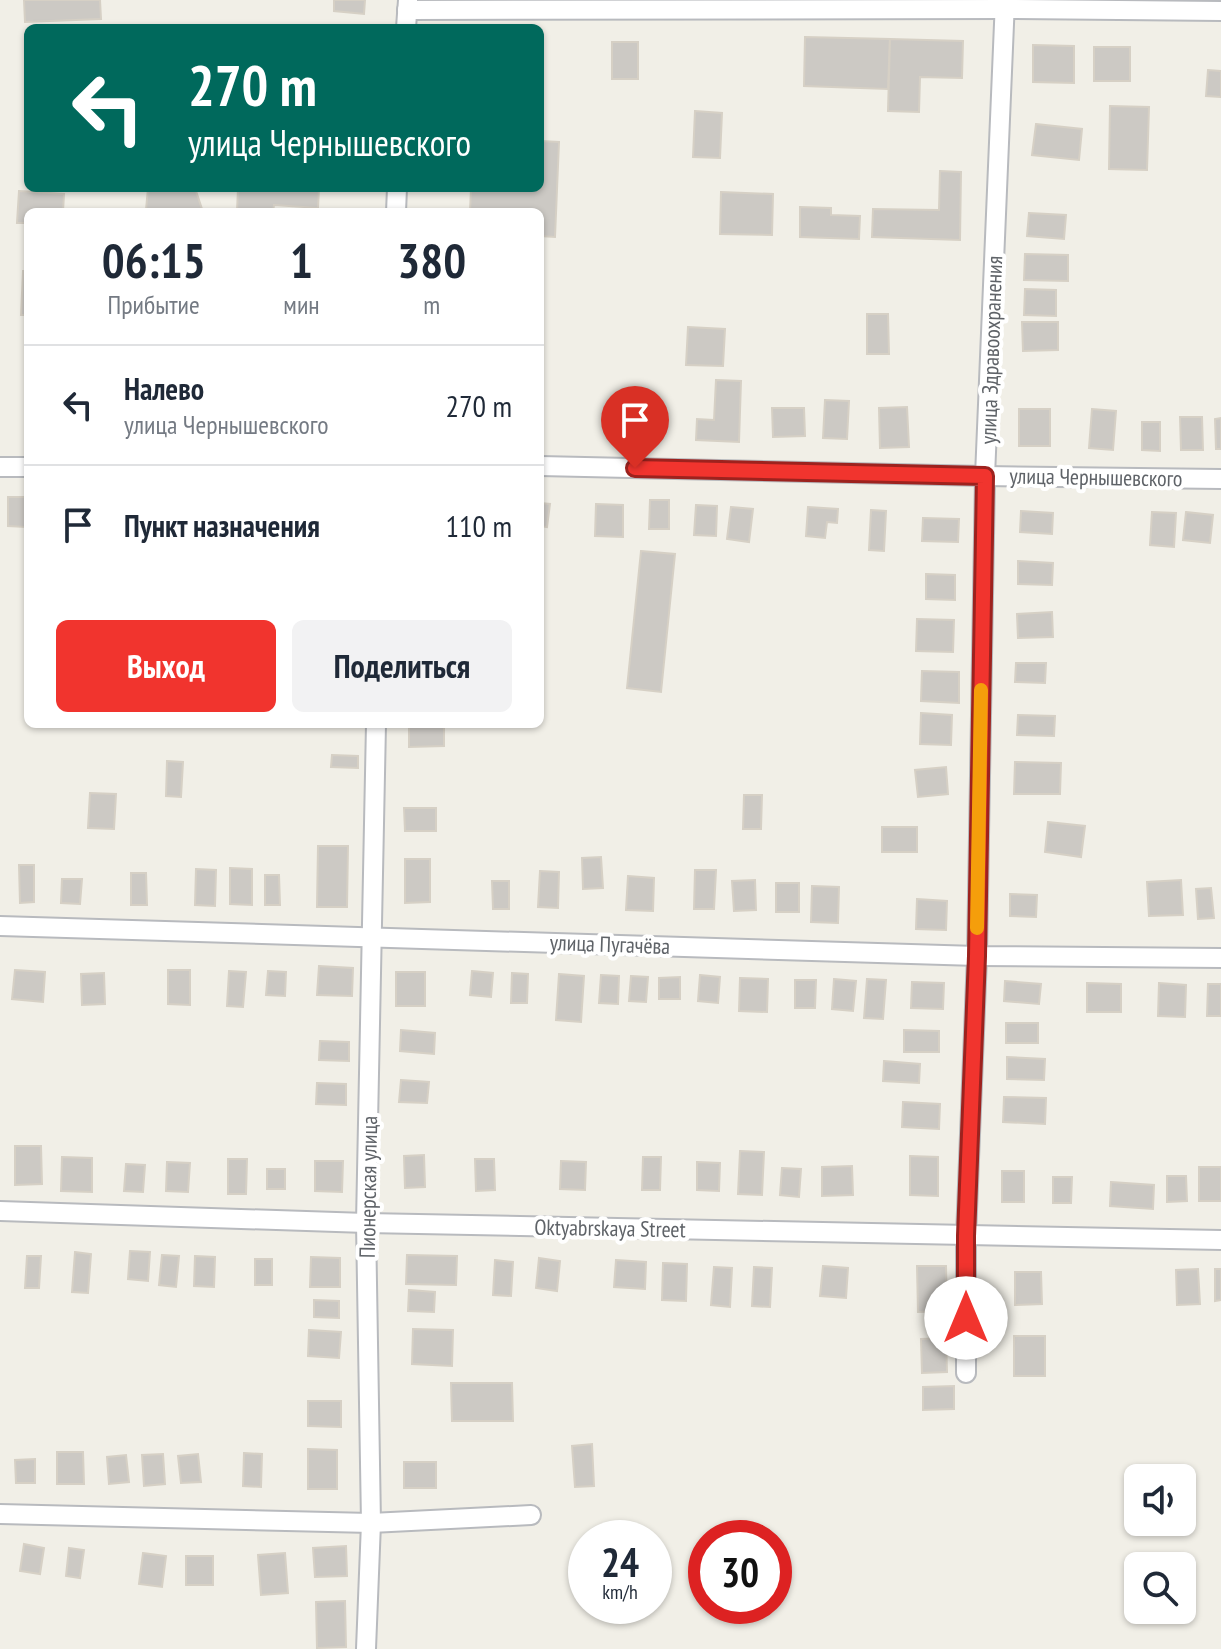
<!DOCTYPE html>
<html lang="ru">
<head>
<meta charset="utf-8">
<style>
	body { margin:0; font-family:"PT Sans Narrow",sans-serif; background:#f2f2f3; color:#1f2937; height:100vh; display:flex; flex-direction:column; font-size:30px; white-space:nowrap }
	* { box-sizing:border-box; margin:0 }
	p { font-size:26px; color:#747a83 }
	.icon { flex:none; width:44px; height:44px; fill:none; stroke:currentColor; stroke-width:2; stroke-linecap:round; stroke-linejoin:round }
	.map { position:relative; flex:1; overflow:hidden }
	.details { position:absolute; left:24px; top:208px; width:520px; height:520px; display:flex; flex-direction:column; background:#fff; border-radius:12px; box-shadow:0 2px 6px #0004 }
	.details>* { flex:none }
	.top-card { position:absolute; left:24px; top:24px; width:520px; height:168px; border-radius:12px; box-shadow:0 2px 6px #0004; background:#00695c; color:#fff; overflow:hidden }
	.controls { position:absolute; left:1124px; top:1464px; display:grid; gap:16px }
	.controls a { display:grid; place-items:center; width:72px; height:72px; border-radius:12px; background:#fff; box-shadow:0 2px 6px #0004; font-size:40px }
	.speed { position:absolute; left:568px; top:1520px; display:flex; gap:16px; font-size:40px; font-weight:700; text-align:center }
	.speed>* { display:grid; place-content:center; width:104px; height:104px; border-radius:50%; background:#fff; box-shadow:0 2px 6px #0004; line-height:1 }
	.speed small { font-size:20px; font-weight:400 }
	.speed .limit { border:12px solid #d22; background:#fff; color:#111 }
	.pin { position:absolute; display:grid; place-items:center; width:68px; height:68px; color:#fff; margin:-82px -34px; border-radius:50% 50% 50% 0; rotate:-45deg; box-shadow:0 0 8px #0007 }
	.pin .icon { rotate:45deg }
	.me { position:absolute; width:88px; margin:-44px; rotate:0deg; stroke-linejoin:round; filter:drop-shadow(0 0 6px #0008) }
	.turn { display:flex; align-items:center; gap:28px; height:168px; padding:0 32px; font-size:36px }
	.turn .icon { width:104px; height:104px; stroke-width:2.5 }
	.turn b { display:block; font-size:56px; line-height:68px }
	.eta { display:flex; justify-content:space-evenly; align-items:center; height:136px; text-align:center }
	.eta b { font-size:48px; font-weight:800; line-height:56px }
	.action { display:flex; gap:16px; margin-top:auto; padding:16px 32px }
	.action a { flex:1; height:92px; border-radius:12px; background:#f1342e; color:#fff; font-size:32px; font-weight:800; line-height:92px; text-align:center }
	.action a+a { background:#f2f2f3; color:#1f2937 }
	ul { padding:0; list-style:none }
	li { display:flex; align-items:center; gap:24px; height:120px; padding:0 32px; border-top:2px solid #e0e1e3 }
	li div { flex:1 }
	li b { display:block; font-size:30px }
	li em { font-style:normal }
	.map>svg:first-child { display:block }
</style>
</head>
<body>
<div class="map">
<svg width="1221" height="1649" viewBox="0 0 1221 1649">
	<rect width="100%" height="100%" fill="#f1efe7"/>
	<g fill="#ccc9c4" stroke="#d6d0c5" stroke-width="2">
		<polygon points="24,0 100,0 101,19 25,22"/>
		<polygon points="334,0 365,0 364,14 334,11"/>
		<polygon points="805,37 890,39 888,89 804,86"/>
		<polygon points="890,39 963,41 962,78 920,77 919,112 888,111"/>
		<rect x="612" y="42" width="26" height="37"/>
		<polygon points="1033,45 1074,46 1074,83 1033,82"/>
		<rect x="1094" y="47" width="36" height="34"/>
		<polygon points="1208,70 1221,71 1221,97 1206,96"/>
		<polygon points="1110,106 1149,107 1147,170 1109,169"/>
		<polygon points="695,111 722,113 720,158 693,157"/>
		<polygon points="1036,124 1082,129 1079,160 1032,155"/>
		<polygon points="540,141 559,142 555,237 540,236 540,212 470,212 471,188 540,188"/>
		<polygon points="940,171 961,172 960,240 872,237 873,209 939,210"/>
		<polygon points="148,188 195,188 203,212 146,210"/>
		<polygon points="238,188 319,188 318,208 274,205 273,212 237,212"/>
		<polygon points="19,191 64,194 63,212 28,212 28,223 17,223"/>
		<polygon points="721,192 773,194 772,235 720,234"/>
		<polygon points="800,207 831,208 831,215 860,216 859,239 800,237"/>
		<polygon points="1029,213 1066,215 1064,239 1027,236"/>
		<polygon points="1025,254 1068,255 1068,281 1024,280"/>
		<polygon points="23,271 28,271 28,315 21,315"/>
		<polygon points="1025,289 1056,290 1056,316 1024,315"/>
		<polygon points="867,314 888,314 889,354 867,354"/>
		<polygon points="1022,322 1058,322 1058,350 1023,351"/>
		<polygon points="688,327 725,329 723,366 686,365"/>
		<polygon points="716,380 741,381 739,442 696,440 697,419 714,420"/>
		<polygon points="825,400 849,401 847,439 823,438"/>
		<polygon points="907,407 909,447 880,448 879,408"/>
		<polygon points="772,408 804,408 805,436 773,437"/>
		<rect x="1019" y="409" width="31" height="37"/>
		<polygon points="1092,409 1116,411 1113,450 1089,448"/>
		<polygon points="1180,417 1202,417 1203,450 1181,450"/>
		<polygon points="1221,418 1221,449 1216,449 1215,419"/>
		<polygon points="1142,422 1160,422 1160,451 1142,450"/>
		<polygon points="8,497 26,497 26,527 8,526"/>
		<polygon points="650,500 669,500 669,529 649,529"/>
		<polygon points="540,503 550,504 547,527 540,526"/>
		<polygon points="596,504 623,505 623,537 595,536"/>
		<polygon points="696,505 717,506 716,536 694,535"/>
		<polygon points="731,507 753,509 749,542 727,539"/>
		<polygon points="808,507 838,509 837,523 827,522 825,538 806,536"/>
		<polygon points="871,510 886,511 884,551 869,550"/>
		<polygon points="1021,511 1053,513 1052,534 1020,532"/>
		<polygon points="1152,512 1176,513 1174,547 1150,545"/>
		<polygon points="1186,512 1213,515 1210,543 1183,540"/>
		<polygon points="923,518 959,519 958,542 922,541"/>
		<polygon points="641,551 675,554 661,692 627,688"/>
		<polygon points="1018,561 1053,563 1052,585 1018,584"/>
		<polygon points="926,574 955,575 955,600 926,599"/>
		<polygon points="1052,612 1053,637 1018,638 1017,614"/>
		<polygon points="917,619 954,620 953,652 916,651"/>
		<polygon points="1016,663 1046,663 1045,683 1015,682"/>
		<polygon points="922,671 959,672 959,703 921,701"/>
		<polygon points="921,713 952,715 951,745 920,744"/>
		<polygon points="1018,715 1055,716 1054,736 1017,735"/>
		<polygon points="409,724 444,724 444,746 409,747"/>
		<polygon points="332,755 358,756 358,768 331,767"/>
		<polygon points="167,761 183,762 181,797 166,796"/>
		<polygon points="1015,762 1061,763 1060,794 1014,794"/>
		<polygon points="946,767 948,794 918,797 915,770"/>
		<polygon points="90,793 116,794 114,829 88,828"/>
		<polygon points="744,795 762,795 761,829 743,829"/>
		<polygon points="404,808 436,808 436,831 405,831"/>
		<polygon points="1048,822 1085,826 1081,857 1045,852"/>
		<rect x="882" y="827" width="35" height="25"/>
		<polygon points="318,846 348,846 347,907 317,907"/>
		<polygon points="601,857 603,888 583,889 582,858"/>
		<polygon points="405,859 430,859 430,902 405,903"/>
		<polygon points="19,865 34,865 34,902 20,903"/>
		<polygon points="230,868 252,869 252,905 230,904"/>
		<polygon points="196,869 216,870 215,906 195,905"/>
		<polygon points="695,870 716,870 714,909 694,909"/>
		<polygon points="540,871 559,872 558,908 538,907"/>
		<polygon points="131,873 146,873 147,905 131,905"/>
		<polygon points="265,875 279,875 280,905 265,905"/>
		<polygon points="628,876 654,878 653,911 626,910"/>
		<polygon points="62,879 82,879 80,904 61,903"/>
		<polygon points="755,880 756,910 734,911 732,881"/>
		<polygon points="1181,880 1183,915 1149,916 1147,882"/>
		<polygon points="492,881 509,881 509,909 493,909"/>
		<rect x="776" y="883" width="23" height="29"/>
		<polygon points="812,886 839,887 838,923 811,922"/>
		<polygon points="1211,888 1214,918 1198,919 1196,889"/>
		<polygon points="1010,894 1037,895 1036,917 1010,916"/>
		<polygon points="917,899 947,901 946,930 916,929"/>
		<polygon points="319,966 353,968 352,996 317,995"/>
		<polygon points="15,970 45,972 43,1002 12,999"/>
		<polygon points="168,970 190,970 190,1005 168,1004"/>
		<polygon points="229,971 246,972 243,1007 227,1006"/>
		<polygon points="268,971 286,972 285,996 266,995"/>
		<polygon points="472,971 493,973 491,997 470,995"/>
		<rect x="396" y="972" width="29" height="34"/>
		<polygon points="104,973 105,1004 82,1005 81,974"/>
		<polygon points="512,973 528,974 527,1003 511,1003"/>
		<polygon points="559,974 584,976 581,1022 556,1020"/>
		<polygon points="601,975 619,976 618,1004 599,1003"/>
		<polygon points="700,975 720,977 718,1003 698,1001"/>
		<polygon points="631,976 648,977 646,1002 629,1001"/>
		<polygon points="680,977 680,999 659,999 659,978"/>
		<polygon points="740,978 768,979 767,1012 739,1011"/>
		<polygon points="834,979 856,981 853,1011 832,1009"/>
		<polygon points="867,979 886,980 883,1019 864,1018"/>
		<polygon points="795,980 816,980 815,1008 795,1008"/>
		<polygon points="1005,981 1041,984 1039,1004 1004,1001"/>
		<polygon points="912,982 944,983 943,1009 911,1008"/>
		<polygon points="1087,983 1121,984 1121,1012 1087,1012"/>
		<polygon points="1159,983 1186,985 1185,1017 1158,1016"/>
		<polygon points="1208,984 1221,984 1221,1016 1207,1016"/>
		<rect x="1006" y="1023" width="32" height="20"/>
		<polygon points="401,1030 435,1033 434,1054 400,1051"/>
		<polygon points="904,1030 939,1031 939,1052 904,1052"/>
		<polygon points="320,1041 349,1042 349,1061 319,1060"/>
		<polygon points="1007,1057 1045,1059 1044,1080 1007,1079"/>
		<polygon points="884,1061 920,1064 919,1083 883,1081"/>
		<polygon points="401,1080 429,1082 427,1103 399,1102"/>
		<polygon points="317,1083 346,1084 346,1105 316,1104"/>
		<polygon points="1004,1097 1046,1098 1045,1124 1003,1122"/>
		<polygon points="903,1102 940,1104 939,1129 902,1127"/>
		<polygon points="15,1146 41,1146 42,1184 15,1185"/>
		<polygon points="740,1151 764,1152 762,1195 738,1194"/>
		<polygon points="424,1155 425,1187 405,1188 404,1156"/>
		<polygon points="910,1156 938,1157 938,1196 910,1195"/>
		<polygon points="62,1157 92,1158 92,1192 61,1191"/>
		<polygon points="643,1157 661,1157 660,1190 642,1190"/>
		<polygon points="228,1159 247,1159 246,1194 228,1194"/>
		<polygon points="475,1159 494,1159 495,1190 476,1191"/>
		<polygon points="315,1161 343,1161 342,1192 315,1191"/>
		<polygon points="561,1161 586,1162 585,1190 560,1189"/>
		<polygon points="167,1162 190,1163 188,1192 166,1191"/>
		<polygon points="697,1162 720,1163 719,1191 697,1190"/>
		<polygon points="126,1164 145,1165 143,1192 124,1191"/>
		<polygon points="852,1166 853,1195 822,1196 822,1167"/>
		<rect x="1199" y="1167" width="22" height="34"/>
		<polygon points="782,1168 801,1169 799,1197 780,1195"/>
		<rect x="267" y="1169" width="18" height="20"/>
		<rect x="1002" y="1171" width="22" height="31"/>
		<polygon points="1167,1176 1186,1176 1187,1201 1167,1202"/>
		<polygon points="1053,1177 1072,1177 1071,1203 1053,1203"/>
		<polygon points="1111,1182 1154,1185 1153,1209 1110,1206"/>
		<polygon points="130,1251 150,1252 148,1281 128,1279"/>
		<polygon points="75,1252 91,1254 88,1293 72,1292"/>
		<polygon points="162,1255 179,1256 176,1287 159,1285"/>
		<polygon points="407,1255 457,1256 456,1285 406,1284"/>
		<polygon points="27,1256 41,1256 39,1288 25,1288"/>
		<polygon points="195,1256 215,1257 214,1287 194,1286"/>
		<polygon points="311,1257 340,1258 340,1287 310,1287"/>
		<polygon points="539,1258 560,1261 557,1291 536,1288"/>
		<rect x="255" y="1259" width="17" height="26"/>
		<polygon points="495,1260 513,1262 511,1296 493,1295"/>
		<polygon points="616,1260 646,1262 645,1289 614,1287"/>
		<polygon points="663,1263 687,1264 686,1301 662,1300"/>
		<polygon points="823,1266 848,1268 846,1298 820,1296"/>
		<polygon points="917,1266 946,1266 947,1311 918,1312"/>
		<polygon points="714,1267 732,1268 730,1307 711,1305"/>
		<polygon points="754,1267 772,1268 770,1307 752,1306"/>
		<polygon points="1198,1269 1200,1304 1177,1305 1176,1270"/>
		<polygon points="1215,1269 1221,1269 1221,1300 1215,1301"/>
		<polygon points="1015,1272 1041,1272 1042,1304 1015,1305"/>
		<polygon points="409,1290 435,1292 434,1312 408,1311"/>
		<polygon points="314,1300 339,1301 339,1318 314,1317"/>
		<polygon points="413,1329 453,1330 452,1366 412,1364"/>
		<polygon points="309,1330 341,1332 339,1358 308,1356"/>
		<rect x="1014" y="1336" width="31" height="40"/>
		<polygon points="946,1338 947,1372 922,1373 921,1339"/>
		<polygon points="451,1383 512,1383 513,1421 452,1421"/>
		<polygon points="954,1386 954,1409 923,1410 923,1387"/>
		<polygon points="308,1401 341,1401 341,1427 308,1426"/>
		<polygon points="592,1444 594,1486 575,1487 572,1446"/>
		<polygon points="308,1449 337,1450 337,1489 308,1489"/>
		<polygon points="57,1452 83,1452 84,1484 57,1484"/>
		<polygon points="244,1453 262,1454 261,1487 243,1486"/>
		<polygon points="163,1454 165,1484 144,1486 142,1455"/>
		<polygon points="198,1454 201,1482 181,1483 178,1456"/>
		<polygon points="126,1455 129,1482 109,1484 107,1457"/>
		<polygon points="35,1459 35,1483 16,1483 15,1460"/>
		<rect x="404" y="1462" width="32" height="26"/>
		<polygon points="24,1544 44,1548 40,1574 20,1571"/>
		<polygon points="346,1546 347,1576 315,1577 313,1548"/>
		<polygon points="69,1548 84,1550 80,1578 66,1576"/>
		<polygon points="143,1553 166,1556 162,1587 139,1584"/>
		<polygon points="285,1553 288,1593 261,1595 258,1555"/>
		<rect x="186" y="1556" width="27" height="29"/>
		<polygon points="345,1601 346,1647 317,1648 316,1602"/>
	</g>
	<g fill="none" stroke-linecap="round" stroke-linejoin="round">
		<g stroke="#b8babe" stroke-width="22">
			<g id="street">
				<polyline points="407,10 1005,9 1221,11"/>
				<polyline points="406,28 408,0"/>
				<polyline points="396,212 397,188"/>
				<polyline points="540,466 985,476 1221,479"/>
				<polyline points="0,467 28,467"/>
				<polyline points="0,926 977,956 1221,958"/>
				<polyline points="0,1211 366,1223 1221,1240"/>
				<polyline points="966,1373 966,1236 977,956 985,476 1005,0"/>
				<polyline points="0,1514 371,1523 531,1515"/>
				<polyline points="366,1649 371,1523 366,1223 376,724"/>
			</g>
		</g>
		<use href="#street" stroke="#fff" stroke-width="18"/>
	</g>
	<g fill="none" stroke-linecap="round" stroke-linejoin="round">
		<g stroke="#9d221e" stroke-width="20">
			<polyline id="route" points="635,468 985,476 977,956 966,1236 966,1318"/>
		</g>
		<use href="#route" stroke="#f1342e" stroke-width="14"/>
		<polyline stroke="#f59e0b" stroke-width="14" points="977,928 981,690"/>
	</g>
	<g text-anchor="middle" stroke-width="8" stroke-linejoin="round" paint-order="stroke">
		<g font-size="22" fill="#5f6368" stroke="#fff">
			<text transform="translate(991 350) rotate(-88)" y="8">улица Здравоохранения</text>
			<text transform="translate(1096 477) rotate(1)" y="8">улица Чернышевского</text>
			<text transform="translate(610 944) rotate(2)" y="8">улица Пугачёва</text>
			<text transform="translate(368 1187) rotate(-89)" y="8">Пионерская улица</text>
			<text transform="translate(610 1228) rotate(1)" y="8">Oktyabrskaya Street</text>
		</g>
	</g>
</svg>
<div class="controls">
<a><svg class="icon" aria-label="sound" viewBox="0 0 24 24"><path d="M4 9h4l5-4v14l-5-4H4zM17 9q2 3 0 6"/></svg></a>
<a><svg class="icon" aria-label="search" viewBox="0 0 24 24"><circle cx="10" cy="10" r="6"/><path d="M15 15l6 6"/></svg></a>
</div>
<div class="speed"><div>24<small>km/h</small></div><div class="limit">30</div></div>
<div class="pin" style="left:635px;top:468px;background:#d93025"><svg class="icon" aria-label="arrive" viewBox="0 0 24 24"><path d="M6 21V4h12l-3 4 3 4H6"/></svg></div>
<svg class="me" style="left:966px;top:1318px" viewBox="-20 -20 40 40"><circle r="19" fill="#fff"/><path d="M0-13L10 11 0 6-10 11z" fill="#f1342e"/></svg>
<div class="top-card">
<div class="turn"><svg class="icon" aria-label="left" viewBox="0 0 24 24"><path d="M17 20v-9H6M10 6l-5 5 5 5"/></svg><div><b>270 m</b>улица Чернышевского</div></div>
</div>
<section class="details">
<div class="eta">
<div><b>06:15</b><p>Прибытие</p></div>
<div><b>1</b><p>мин</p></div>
<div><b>380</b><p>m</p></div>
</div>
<ul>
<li><svg class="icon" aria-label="left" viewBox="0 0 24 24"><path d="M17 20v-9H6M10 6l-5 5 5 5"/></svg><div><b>Налево</b><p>улица Чернышевского</p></div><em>270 m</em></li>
<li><svg class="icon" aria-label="arrive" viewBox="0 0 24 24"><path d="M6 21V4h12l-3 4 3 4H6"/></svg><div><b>Пункт назначения</b></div><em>110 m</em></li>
</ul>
<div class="action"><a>Выход</a><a>Поделиться</a></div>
</section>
</div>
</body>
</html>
